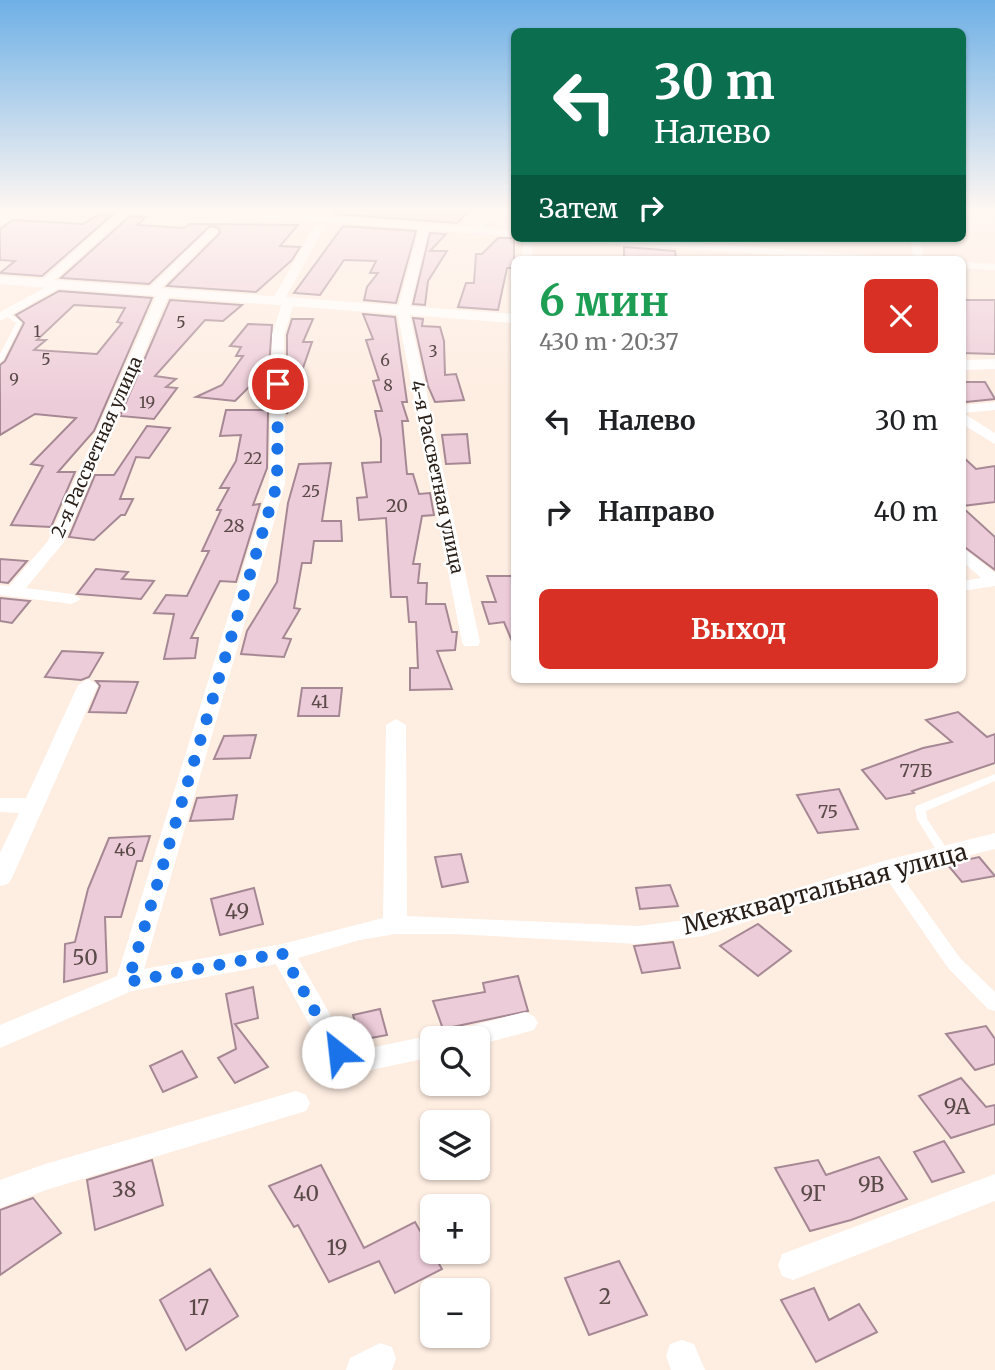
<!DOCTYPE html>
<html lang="ru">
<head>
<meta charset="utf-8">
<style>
	body { margin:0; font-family:Merriweather,serif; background:#f6f6f6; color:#202124; height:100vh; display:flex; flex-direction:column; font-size:26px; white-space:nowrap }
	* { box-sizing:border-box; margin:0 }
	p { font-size:23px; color:#757577 }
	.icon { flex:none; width:38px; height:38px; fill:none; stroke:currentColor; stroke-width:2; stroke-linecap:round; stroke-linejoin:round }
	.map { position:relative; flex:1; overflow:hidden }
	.side { position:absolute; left:511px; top:256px; width:455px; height:427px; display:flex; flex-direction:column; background:#fff; border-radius:10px; box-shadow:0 2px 5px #0004 }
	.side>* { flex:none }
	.top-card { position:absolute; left:511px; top:28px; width:455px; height:214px; border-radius:10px; box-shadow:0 2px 5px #0004; background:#0b6e4f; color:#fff; overflow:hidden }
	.fabs { position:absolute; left:420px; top:1026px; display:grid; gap:14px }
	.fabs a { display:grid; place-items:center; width:70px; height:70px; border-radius:10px; background:#fff; box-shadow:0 2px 5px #0004; font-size:35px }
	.pin { position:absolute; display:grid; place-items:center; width:60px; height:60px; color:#fff; margin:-30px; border:4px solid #fff; border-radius:50%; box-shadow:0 2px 7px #0007 }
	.me { position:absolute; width:77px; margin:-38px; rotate:331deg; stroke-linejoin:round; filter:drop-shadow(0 0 5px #0008) }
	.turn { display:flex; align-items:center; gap:24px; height:147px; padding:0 28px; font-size:32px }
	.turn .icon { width:91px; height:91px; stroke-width:2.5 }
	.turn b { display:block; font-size:49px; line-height:60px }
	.then { display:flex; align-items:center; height:66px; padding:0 28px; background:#0003; gap:14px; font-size:26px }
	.round { display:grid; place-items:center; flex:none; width:74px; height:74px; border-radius:10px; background:#f6f6f6 }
	.overview { display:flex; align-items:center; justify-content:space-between; height:119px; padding:0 28px }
	h1 { font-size:42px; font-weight:700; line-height:52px; color:#1e9e55 }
	.button { display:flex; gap:14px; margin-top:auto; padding:14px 28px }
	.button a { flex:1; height:80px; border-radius:10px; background:#d93025; color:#fff; font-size:28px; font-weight:700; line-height:80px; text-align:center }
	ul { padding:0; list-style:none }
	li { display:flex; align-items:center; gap:21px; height:91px; padding:0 28px }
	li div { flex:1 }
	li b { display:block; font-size:26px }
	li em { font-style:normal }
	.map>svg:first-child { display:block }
</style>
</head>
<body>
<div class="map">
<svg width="995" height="1370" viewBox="0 0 995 1370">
	<rect width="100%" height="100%" fill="#feede1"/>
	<g fill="#edccd9" stroke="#a68894" stroke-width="2" fill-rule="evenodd">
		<polygon points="331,211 469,211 457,223 335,214"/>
		<polygon points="99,214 112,215 42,276 0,273 15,261 0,260 0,229 13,220 83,224"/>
		<polygon points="130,216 146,217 137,225 184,228 190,224 298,225 280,246 300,247 292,260 256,292 167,286 220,233 219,228 210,226 149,284 61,278"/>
		<polygon points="343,226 416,231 396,303 364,300 367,287 378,273 370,273 376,261 344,260 320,295 294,293"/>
		<polygon points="430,233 446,234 430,251 447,251 428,281 425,305 413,304"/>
		<polygon points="498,238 514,238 514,268 507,268 498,310 458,307 466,283 474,283 476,254 482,254"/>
		<polygon points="624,247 675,251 676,259 624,259"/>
		<path d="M59 291 152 298 94 431 58 472H75L51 527 11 525 43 466 31 464 76 418 35 414 0 435V365L5 361 24 323 16 315ZM74 305 125 308 117 322 122 323 97 354 34 350 46 340H37Z"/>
		<polygon points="170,300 242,305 223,321 205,320 155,376 176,379 166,387 177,388 154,419 120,416"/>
		<polygon points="962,300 995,300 995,354 962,353"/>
		<polygon points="363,314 395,317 407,402 402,402 408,421 402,421 407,474 413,474 419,494 430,493 434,515 422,516 413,564 420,564 418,583 427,583 426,604 445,604 452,632 457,632 455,650 437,651 452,689 410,690 410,668 418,668 416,622 409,622 407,597 391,597 386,518 359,520 357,498 367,497 362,463 381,462 381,439 375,411 382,411 373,381 379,380 366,340 373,339"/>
		<polygon points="413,318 423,319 422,326 440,327 444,341 445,375 456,374 464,400 435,402 428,386"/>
		<polygon points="292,319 313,319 303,342 312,342 287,414 287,335"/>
		<polygon points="248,324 272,325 269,367 235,401 196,397 222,385 243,356 236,356 241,347 230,346"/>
		<polygon points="962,382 985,382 995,399 966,402 962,400"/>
		<polygon points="226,410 268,410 267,468 253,505 260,504 236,582 220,581 191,638 198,638 195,658 164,659 174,614 154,613 166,595 187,596 209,551 202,551 221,510 217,510 229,488 220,488 236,461 241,435 220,436"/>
		<polygon points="147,426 170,428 149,458 136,457 120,499 133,499 125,515 121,515 94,540 69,537 95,475 114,475"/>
		<polygon points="467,434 470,463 446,464 442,435"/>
		<polygon points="962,456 976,469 995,466 995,502 962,506"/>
		<polygon points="331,463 322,521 341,521 342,541 314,541 311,563 302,563 294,608 300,609 283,638 291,639 284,657 241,654 247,631 277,582 288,503 299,464"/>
		<polygon points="962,507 995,537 995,570 962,545"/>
		<polygon points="0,559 27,561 8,583 0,582"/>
		<polygon points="96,569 128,572 122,579 154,581 141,599 77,594"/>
		<polygon points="487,576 514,576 514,646 504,622 489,624 482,602 496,602"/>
		<polygon points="0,598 30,601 12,623 0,621"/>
		<polygon points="62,651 103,653 89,677 81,680 45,677"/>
		<polygon points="96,681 138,682 126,713 89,712 100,686"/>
		<polygon points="302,688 342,688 339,716 298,716"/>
		<polygon points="958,712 987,737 995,734 995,763 912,791 914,793 886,799 862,770 923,748 952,742 926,720"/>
		<polygon points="256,735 250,758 214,759 224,736"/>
		<polygon points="839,789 858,829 818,833 797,795"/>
		<polygon points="237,795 233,819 190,821 197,798"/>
		<polygon points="150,836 142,861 137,861 121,917 105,917 107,972 64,982 65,944 75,942 88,889 109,838"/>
		<polygon points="461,854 468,882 442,887 435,857"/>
		<polygon points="979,857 995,876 962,882 947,864"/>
		<polygon points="670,885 678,906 640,909 636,888"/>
		<polygon points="254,888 263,924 220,935 211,899"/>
		<polygon points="758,924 791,951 758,976 720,946"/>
		<polygon points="673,942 680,968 642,973 634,946"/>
		<polygon points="518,976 528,1011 443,1029 433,1001 485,992 483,983"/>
		<polygon points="253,987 258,1018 235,1024 268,1067 235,1083 218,1058 236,1049 226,994"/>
		<polygon points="380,1009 387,1035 360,1040 353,1015"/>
		<polygon points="986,1026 995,1039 995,1064 975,1070 946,1034"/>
		<polygon points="182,1051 197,1077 163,1092 150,1066"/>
		<polygon points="961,1078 986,1107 995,1105 995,1124 951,1138 919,1096"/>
		<polygon points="944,1141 964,1172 932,1182 914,1152"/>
		<polygon points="879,1157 907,1199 851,1220 810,1231 775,1168 818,1160 826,1175"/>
		<polygon points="152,1160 163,1205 95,1230 87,1180"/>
		<polygon points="321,1165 364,1248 415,1222 442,1269 395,1293 379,1261 329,1282 298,1225 294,1227 269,1186"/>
		<polygon points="33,1198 61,1233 0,1275 0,1210"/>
		<polygon points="619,1261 647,1315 589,1335 565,1278"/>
		<polygon points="210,1269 238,1316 186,1350 160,1300"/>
		<polygon points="814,1288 829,1320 859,1304 877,1332 816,1362 781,1300"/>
	</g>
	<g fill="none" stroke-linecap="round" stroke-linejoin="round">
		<g fill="#fff" fill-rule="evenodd">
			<polygon points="4,313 8,313 22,322 3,360 0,362 0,354 16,323 4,315"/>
			<polygon points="995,774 995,781 926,811 927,819 951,855 949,858 941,858 917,819 915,809 916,806"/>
		</g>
		<polygon fill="#fff" fill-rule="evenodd" points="887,862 893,864 960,958 995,992 995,1011 988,1009 948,968 879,868 881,864"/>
		<g fill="#fff" fill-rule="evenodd">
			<polygon points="11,211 22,211 0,226 0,218"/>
			<polygon points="120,211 131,211 50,284 59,281 65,284 63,286 0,321 0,312 48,286 39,283"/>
			<polygon points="208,211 253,211 474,227 486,211 496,211 484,228 514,230 514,236 425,230 428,232 409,311 480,642 478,646 464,646 462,642 397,311 418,232 422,229 213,214"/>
			<polygon points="316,224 325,226 283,302 273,304 271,302"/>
			<polygon points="209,229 218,231 156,293 148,293 148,289"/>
			<polygon points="571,238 621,238 878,256 883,259 832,259 576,241"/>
			<polygon points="910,238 920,238 924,259 914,259"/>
			<polygon points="524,242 533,244 531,259 521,259"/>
			<polygon points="962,262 995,264 995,270 962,268"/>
			<polygon points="164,289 170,292 64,542 26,588 72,594 81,599 72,604 0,595 0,585 9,586 48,541 158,292"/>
			<polygon points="288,300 294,303 284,335 285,484 144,969 282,944 383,918 386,725 396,719 406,725 407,916 638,926 703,918 887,860 995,833 995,849 890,875 703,936 638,944 455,934 395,934 360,940 298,958 347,1044 356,1051 432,1035 440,1038 432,1038 432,1057 352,1074 329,1060 276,964 132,991 0,1048 0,1025 117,976 269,484 272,335 282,303"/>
			<polygon points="995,402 995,410 963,413 995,433 995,444 962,424 962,405"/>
			<polygon points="962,547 995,573 995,586 962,591 962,581 981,578 962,561"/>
			<polygon points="88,679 98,685 12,878 8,884 0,886 0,853 19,813 0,812 0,798 26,798 78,685"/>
			<polygon points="525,1012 534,1016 538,1023 534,1030 478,1045 478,1038 451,1038 455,1030"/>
			<polygon points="296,1091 306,1095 310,1103 306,1111 46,1190 0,1208 0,1180 45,1164"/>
			<polygon points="995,1174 995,1201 793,1280 782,1276 778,1265 782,1254"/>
			<polygon points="682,1340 694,1344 705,1370 671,1370 666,1356 670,1344"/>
			<polygon points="380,1343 392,1347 396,1359 392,1370 346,1370 350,1358"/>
		</g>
		<g fill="#fff" fill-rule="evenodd">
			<polygon points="0,276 514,314 514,323 0,284"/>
			<polygon points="995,359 995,369 962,370 962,360"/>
		</g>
	</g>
	<linearGradient id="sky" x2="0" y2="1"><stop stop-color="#6eb0e6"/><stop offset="0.52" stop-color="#fff7f2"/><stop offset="1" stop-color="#fff7f2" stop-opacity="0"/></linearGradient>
	<rect width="995" height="403" fill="url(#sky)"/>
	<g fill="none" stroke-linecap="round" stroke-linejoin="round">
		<polyline stroke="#1a73e8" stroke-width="12" stroke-dasharray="0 21.6" points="278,384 277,484 128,982 282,953 338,1052"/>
	</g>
	<g text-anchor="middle" stroke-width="5" stroke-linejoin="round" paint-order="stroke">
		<g font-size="16" fill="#594a48">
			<text x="181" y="328">5</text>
			<text x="37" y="337">1</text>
			<text x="433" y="357">3</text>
			<text x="46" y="365">5</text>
			<text x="385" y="366">6</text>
			<text x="14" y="385">9</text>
			<text x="388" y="391">8</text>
			<text x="147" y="408">19</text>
			<text x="253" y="464">22</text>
			<text x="311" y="497">25</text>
		</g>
		<g font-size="18" fill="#281e17" stroke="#fefefe">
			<text transform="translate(97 447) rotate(-66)" y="6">2-я Рассветная улица</text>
			<text transform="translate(437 477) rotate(78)" y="6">4-я Рассветная улица</text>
		</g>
		<g font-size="18" fill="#594a48">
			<text x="397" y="512">20</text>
			<text x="234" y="532">28</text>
			<text x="320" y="708">41</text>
			<text x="916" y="777">77Б</text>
			<text x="828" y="818">75</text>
			<text x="125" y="856">46</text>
		</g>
		<g font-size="21" fill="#594a48">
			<text x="237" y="919">49</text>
			<text x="85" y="965">50</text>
			<text x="957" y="1114">9А</text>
			<text x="871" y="1192">9В</text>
			<text x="124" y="1197">38</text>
			<text x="306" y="1201">40</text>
			<text x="813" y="1201">9Г</text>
			<text x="337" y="1255">19</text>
			<text x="605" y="1304">2</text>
			<text x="199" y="1315">17</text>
		</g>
		<g font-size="24" fill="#281e17" stroke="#fefefe">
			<text transform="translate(825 889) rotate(-15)" y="8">Межквартальная улица</text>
		</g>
	</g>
</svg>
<div class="fabs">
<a><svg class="icon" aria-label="search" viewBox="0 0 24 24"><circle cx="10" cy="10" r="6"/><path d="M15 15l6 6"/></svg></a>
<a><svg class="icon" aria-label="layers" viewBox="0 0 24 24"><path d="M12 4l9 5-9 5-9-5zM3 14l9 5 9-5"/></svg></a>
<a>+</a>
<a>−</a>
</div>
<div class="pin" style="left:278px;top:384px;background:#d93025"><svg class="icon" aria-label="arrive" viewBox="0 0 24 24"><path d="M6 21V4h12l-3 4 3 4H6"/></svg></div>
<svg class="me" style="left:338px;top:1052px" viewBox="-20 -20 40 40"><circle r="19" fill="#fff"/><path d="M0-13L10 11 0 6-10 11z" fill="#1a73e8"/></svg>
<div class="top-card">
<div class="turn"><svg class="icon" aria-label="left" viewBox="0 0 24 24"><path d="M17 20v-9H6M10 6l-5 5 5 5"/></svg><div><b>30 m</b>Налево</div></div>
<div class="then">Затем<svg class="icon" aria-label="right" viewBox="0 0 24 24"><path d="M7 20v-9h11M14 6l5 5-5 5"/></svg></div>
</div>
<section class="side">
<div class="overview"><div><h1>6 мин</h1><p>430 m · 20:37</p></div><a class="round" style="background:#d93025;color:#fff"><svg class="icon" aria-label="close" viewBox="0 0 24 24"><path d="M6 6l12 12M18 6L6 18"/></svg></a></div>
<ul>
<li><svg class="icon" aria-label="left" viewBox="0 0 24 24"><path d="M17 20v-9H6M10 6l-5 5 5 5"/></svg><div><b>Налево</b></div><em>30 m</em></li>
<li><svg class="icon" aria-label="right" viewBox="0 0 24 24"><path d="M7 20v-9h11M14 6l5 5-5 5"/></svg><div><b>Направо</b></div><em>40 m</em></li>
</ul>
<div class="button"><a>Выход</a></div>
</section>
</div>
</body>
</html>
